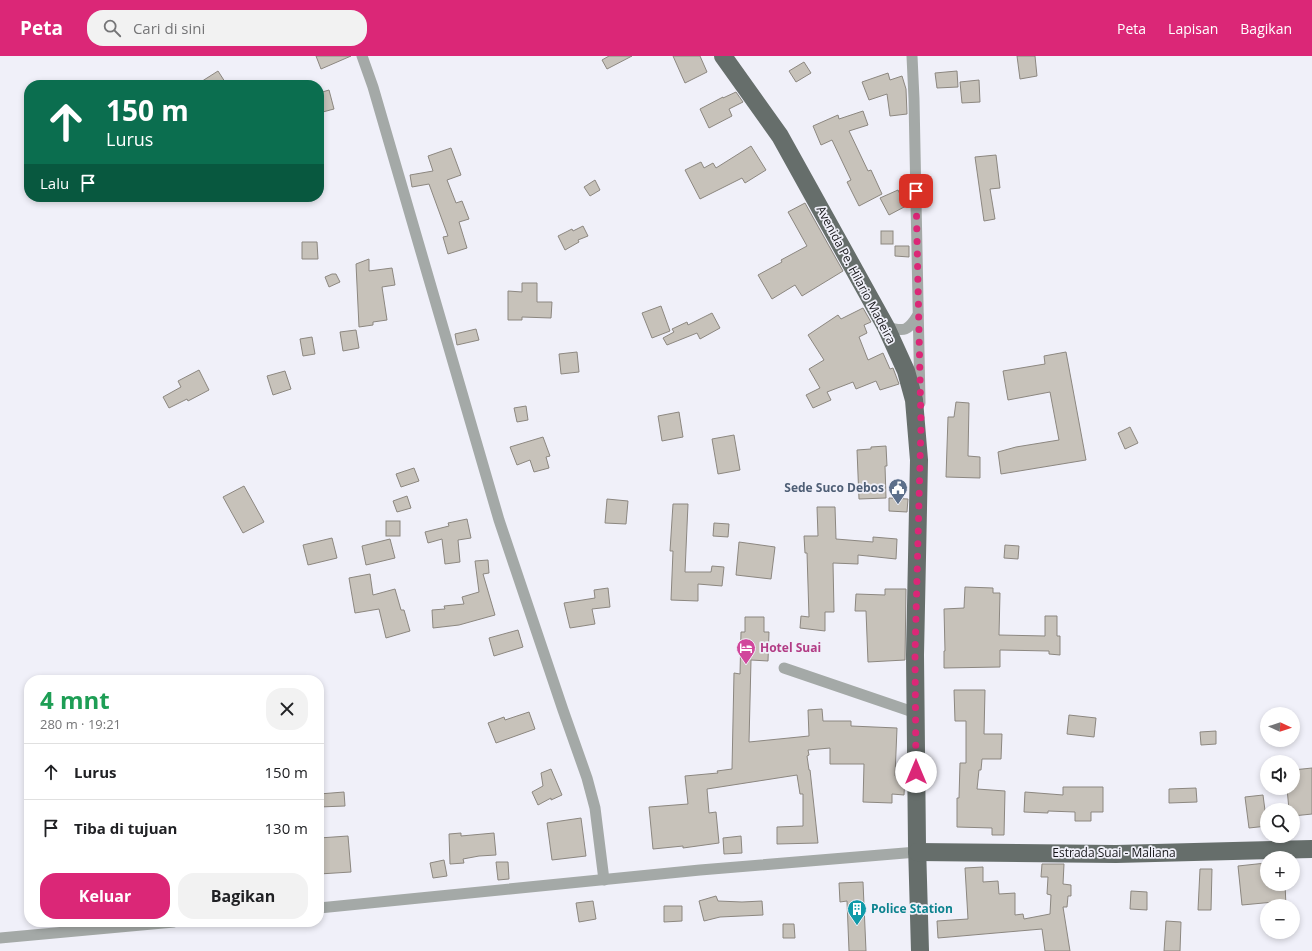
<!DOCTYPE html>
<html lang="id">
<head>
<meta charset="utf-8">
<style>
	body { margin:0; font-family:"Open Sans",sans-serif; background:#f2f2f2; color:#202124; height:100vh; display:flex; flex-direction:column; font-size:15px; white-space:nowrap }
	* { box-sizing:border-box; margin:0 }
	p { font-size:13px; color:#757577 }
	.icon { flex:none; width:22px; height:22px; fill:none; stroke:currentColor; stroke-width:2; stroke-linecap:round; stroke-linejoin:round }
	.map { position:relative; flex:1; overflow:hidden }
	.side { position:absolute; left:24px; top:619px; width:300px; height:252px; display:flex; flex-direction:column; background:#fff; border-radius:16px; box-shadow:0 2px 6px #0003 }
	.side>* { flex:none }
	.top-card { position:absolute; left:24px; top:24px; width:300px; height:122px; border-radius:16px; box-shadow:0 2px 6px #0003; background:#0b6e4f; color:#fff; overflow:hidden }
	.needle { width:26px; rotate:93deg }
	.tools { position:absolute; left:1260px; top:651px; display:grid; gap:8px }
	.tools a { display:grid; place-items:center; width:40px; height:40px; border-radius:50%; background:#fff; box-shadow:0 2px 6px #0003; font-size:20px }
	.pin { position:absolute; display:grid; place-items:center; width:34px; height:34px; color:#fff; margin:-17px; border-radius:8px; box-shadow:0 2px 6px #0006 }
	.me { position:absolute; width:44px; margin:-22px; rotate:0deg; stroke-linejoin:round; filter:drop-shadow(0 0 3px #0008) }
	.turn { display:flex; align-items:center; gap:14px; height:84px; padding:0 16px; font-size:18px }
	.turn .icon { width:52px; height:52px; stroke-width:2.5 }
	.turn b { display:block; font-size:28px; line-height:34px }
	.then { display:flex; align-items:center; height:38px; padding:0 16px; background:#0003; gap:8px; font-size:15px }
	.round { display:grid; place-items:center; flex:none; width:42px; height:42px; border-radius:16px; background:#f2f2f2 }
	.summary { display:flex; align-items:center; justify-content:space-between; height:68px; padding:0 16px }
	h1 { font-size:24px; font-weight:700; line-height:30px; color:#1e9e55 }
	.cta { display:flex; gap:8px; margin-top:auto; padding:8px 16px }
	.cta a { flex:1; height:46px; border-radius:16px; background:#db2777; color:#fff; font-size:16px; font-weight:700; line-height:46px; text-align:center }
	.cta a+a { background:#f2f2f2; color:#202124 }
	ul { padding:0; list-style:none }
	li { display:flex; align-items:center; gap:12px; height:56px; padding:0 16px; border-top:1px solid #e0e0e0 }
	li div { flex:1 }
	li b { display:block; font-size:15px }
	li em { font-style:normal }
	header { display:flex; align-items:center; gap:24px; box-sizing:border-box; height:56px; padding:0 20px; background:#db2777; color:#fff }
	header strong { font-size:19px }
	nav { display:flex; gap:22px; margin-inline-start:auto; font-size:14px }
	.search { width:280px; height:36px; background:#f2f2f2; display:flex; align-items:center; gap:10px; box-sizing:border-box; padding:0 14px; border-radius:16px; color:#757577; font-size:15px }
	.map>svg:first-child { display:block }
</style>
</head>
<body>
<header>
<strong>Peta</strong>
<div class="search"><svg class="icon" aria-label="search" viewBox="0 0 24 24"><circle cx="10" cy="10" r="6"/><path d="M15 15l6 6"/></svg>Cari di sini</div>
<nav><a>Peta</a><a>Lapisan</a><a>Bagikan</a></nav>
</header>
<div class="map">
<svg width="1312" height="895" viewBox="0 0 1312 895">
	<rect width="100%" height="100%" fill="#f0f0f9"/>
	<g fill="#c7c2ba" stroke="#8c8780">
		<polygon points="316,0 351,0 321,13"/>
		<polygon points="609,0 632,0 607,13 602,4"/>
		<polygon points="673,0 700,0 707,16 685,27"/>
		<polygon points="1017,0 1035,0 1037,20 1020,23"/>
		<polygon points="804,6 811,17 796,26 789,15"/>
		<polygon points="218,15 227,29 196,29"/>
		<polygon points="957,15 958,31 937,32 935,17"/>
		<polygon points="888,17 890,24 902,20 906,33 907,58 890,60 887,38 869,44 862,26"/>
		<polygon points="979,24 980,46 962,47 960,26"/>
		<polygon points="329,34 334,53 319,57 319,37"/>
		<polygon points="736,36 743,46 729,53 732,60 709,72 700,53 723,41 723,42"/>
		<polygon points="863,55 868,69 849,75 868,115 871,114 882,138 859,150 847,126 851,124 832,84 821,89 813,70 838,59 839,63"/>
		<polygon points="751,90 766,114 745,127 742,122 700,143 685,114 701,106 704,112 713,107 716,112"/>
		<polygon points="451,92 461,119 447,124 456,147 462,145 469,163 459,166 467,192 448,198 443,181 448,180 429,128 412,131 410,119 433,115 428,100"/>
		<polygon points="996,99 1000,132 990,133 995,163 984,165 975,101"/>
		<polygon points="595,124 600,134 590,140 584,131"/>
		<polygon points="898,134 906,150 889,159 880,142"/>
		<polygon points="805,147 843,215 802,240 795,229 772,243 758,219 782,206 781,204 807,190 788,156"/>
		<polygon points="583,170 588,180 578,184 579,186 565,194 558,180 572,173 573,175"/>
		<rect x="881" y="175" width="12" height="13"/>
		<polygon points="302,186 317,186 318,203 302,203"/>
		<polygon points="895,190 909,190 909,201 895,200"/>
		<polygon points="369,203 369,215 392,212 395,229 382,231 387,264 373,266 373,269 359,271 356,208"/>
		<polygon points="332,218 336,218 340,226 329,231 325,221"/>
		<polygon points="522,227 537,227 537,246 552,246 551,262 522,261 522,264 508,264 508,235 522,236"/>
		<polygon points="661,250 670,275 652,282 642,257"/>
		<polygon points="863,252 871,266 864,269 867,277 859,281 868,304 883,297 890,313 893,312 899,328 880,334 876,325 856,333 853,326 827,336 831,344 813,352 806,339 820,332 809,313 824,304 808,279 838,259 841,263"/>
		<polygon points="712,257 720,272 700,283 697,277 667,289 663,282 674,276 672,273 687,266 688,269"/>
		<polygon points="476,273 479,284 457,289 455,278"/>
		<polygon points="356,274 359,292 343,295 340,276"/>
		<polygon points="312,281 315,298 303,300 300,283"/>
		<polygon points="577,296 579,316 561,318 559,298"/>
		<polygon points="1066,296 1086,404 1001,418 998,396 1016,391 1059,384 1050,336 1008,344 1003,315 1045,308 1044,300"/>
		<polygon points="199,314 209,334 188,345 187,343 169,352 163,341 181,331 178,325"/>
		<polygon points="285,315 291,333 273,339 267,320"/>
		<polygon points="956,346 969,347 968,400 980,401 980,422 946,421 948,361 954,361"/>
		<polygon points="526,350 528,364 517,366 514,352"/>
		<polygon points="679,356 683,381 662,385 658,360"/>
		<polygon points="1130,371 1138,387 1125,393 1118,377"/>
		<polygon points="734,379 740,414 718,418 712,383"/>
		<polygon points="543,381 550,400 546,401 549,412 534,416 530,404 517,409 510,391"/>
		<polygon points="886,390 887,410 885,410 886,442 859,443 857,394 871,393 871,391"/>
		<polygon points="414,412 419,425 401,431 396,418"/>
		<polygon points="244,430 264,466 243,477 223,441"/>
		<polygon points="407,440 411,452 397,456 393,445"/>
		<polygon points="889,442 908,443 907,456 889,455"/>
		<polygon points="607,443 628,445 626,468 605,467"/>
		<polygon points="673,448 688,448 685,516 711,516 712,510 724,511 722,530 698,528 698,545 671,544 673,495 670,495"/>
		<polygon points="817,451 835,451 836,483 873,486 873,481 897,483 896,503 858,499 858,508 833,507 834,556 825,556 825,575 800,572 801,560 809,561 807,497 805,497 804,480 818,480"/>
		<polygon points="467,463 471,482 458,484 460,506 445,508 442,483 428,487 425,476 449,470 448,467"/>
		<rect x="386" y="465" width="14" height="15"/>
		<polygon points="714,467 729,468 728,481 713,480"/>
		<polygon points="332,482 337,502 308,509 303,489"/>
		<polygon points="390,483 395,502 366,509 362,490"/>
		<polygon points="739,486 775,491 771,523 736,519"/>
		<polygon points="1005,489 1019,490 1018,503 1004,502"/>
		<polygon points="488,504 489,517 483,518 495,559 459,569 433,572 432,554 445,553 444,550 464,548 462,541 479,536 475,505"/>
		<polygon points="370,518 373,539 395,533 401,554 404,554 410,575 386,582 379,553 355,557 349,522"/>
		<polygon points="965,531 993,532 993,537 1000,537 999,579 1045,580 1045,560 1057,560 1057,580 1060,580 1060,599 1049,598 1049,595 1000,594 1000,611 944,612 944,595 945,595 944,553 964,552"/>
		<polygon points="608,532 610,551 592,553 595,568 570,572 564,547 595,542 594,534"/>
		<polygon points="885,533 906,533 905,604 868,606 866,555 855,555 856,538 885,539"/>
		<polygon points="745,561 764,561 764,576 769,576 768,605 751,604 749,686 809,680 808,654 822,653 823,665 851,665 851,670 897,672 895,720 905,720 904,739 892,738 892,747 863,746 864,708 830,708 830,692 808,694 809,699 807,700 809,714 810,714 818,787 777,788 777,771 803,770 803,738 800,738 797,719 707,733 709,757 716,756 719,787 683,792 683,790 653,793 649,751 688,748 685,720 718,717 717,715 732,713 734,617 740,618 741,576 745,576"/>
		<polygon points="518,574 523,591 494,600 489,582"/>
		<polygon points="954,634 985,634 984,678 1002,678 1001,703 982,703 981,714 979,714 977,733 1005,735 1004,779 992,779 992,772 957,771 957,742 959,742 960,707 966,707 966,665 955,665"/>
		<polygon points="529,656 535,673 496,687 488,667 504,661 505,664"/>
		<polygon points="1069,659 1096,662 1094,681 1067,678"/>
		<polygon points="1216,675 1216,688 1201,689 1200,676"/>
		<polygon points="1312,712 1312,758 1293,760 1293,754 1289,754 1287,732 1293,732 1293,714"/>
		<polygon points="551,713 562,739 551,744 551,742 538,749 532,736 543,730 541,717"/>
		<polygon points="1063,731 1103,731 1103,756 1091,756 1091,765 1075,765 1075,756 1048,755 1048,757 1024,756 1025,736 1063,739"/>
		<polygon points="1196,732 1197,746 1169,747 1169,733"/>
		<polygon points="344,736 345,750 319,751 319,738"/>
		<polygon points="1263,739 1267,770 1249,772 1245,741"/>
		<polygon points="581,762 586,800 552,804 547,767"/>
		<polygon points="461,777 461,780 494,777 496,799 479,800 463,803 464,807 450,808 449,778"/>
		<polygon points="348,780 351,816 319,818 319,782"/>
		<polygon points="741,780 742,797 724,798 723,782"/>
		<polygon points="444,804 447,820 433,822 430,807"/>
		<polygon points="496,806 508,806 509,823 498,824"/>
		<polygon points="1266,807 1267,828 1285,828 1286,850 1274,850 1274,846 1242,849 1238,810"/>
		<polygon points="1042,808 1064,808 1063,828 1071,829 1071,840 1068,840 1067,851 1063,851 1070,895 1045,895 1042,873 938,882 937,865 968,863 965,812 983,811 983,826 998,825 999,838 1015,837 1015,859 1023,858 1024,863 1050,858 1051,839 1047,838 1048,821 1041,821"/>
		<polygon points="1200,813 1212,813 1211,854 1198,854"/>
		<polygon points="863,826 866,895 849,895 847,845 840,846 839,827"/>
		<polygon points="1131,835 1147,836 1147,854 1130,853"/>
		<polygon points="716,840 718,845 742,846 762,845 763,859 720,861 704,865 699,845"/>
		<polygon points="593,845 596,863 579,866 576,847"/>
		<polygon points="664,850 682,850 682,865 664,866"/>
		<polygon points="1166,865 1181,866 1180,895 1164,895"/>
		<polygon points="783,868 794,868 795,882 783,882"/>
	</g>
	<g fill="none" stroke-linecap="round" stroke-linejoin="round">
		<g stroke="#a4a9a7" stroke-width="11">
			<polyline points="362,0 373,31 499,464 563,654 587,722 595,752 604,824"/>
			<polyline points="912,0 914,43 920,347"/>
			<path d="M886 271C905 276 908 275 918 259"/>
			<polyline points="784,612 916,657"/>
			<polyline points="319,852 700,814 917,796"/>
			<polyline points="0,882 174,866"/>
		</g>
		<g stroke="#666e6b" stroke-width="18">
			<polyline points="723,0 780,80 886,271 906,315 914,344 919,404 915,599 917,789 920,895"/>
			<polyline points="917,796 1116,798 1312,793"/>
		</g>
	</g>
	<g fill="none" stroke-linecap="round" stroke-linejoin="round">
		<polyline stroke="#db2777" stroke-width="7" stroke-dasharray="0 12.6" points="916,135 921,369 915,598 916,716"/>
	</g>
	<defs>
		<g id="civic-pin" transform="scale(1)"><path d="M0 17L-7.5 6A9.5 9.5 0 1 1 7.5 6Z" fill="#5c6f8a" stroke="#f0f0f9"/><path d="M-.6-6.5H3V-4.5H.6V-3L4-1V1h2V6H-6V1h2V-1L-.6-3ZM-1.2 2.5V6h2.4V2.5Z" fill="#fff"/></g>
		<g id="hotel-pin" transform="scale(1)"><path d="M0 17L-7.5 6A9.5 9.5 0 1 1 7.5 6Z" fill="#d1479c" stroke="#f0f0f9"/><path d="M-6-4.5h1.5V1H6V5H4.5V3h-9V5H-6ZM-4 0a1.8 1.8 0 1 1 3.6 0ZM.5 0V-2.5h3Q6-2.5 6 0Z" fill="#fff"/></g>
		<g id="building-pin" transform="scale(1)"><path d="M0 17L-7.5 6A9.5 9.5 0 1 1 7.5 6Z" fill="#0f9aa8" stroke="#f0f0f9"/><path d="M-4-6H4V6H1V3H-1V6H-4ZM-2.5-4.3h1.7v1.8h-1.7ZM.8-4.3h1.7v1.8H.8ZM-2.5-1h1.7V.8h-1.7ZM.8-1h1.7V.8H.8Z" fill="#fff"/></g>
	</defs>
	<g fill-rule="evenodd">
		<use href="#civic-pin" x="898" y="432"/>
		<use href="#hotel-pin" x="746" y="592"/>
		<use href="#building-pin" x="857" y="853"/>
	</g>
	<g text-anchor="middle" stroke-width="3.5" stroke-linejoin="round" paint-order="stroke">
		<g font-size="12" fill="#151518" stroke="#f0f0f9">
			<text transform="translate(856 219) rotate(62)" y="4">Avenida Pe. Hilario Madeira</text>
			<text x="1114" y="801">Estrada Suai - Maliana</text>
		</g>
		<g font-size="12" font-weight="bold" fill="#4e5e75" stroke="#f0f0f9" text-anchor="end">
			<text x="884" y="436">Sede Suco Debos</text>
		</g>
		<g font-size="12" font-weight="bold" fill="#b23c85" stroke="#f0f0f9" text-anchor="start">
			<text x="760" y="596">Hotel Suai</text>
		</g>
		<g font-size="12" font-weight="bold" fill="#0d838f" stroke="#f0f0f9" text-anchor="start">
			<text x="871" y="857">Police Station</text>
		</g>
	</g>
</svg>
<div class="tools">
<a><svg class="needle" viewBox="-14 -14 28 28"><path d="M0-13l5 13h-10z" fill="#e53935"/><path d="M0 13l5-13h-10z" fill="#757577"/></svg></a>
<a><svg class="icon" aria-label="sound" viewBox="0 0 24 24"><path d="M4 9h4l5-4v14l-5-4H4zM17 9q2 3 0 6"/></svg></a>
<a><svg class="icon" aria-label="search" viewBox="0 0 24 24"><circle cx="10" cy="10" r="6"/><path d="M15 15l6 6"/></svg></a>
<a>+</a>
<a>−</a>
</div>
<div class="pin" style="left:916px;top:135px;background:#d93025"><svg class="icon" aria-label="arrive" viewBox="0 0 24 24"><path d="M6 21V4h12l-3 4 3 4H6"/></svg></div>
<svg class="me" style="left:916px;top:716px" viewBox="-20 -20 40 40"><circle r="19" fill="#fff"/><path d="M0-13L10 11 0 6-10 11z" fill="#db2777"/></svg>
<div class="top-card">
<div class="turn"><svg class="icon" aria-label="ahead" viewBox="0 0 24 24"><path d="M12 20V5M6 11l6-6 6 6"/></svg><div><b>150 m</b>Lurus</div></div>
<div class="then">Lalu<svg class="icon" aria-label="arrive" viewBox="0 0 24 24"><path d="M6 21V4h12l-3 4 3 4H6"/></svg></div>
</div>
<section class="side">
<div class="summary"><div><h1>4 mnt</h1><p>280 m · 19:21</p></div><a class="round"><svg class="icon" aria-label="close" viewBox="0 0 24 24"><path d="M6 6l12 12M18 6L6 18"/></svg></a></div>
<ul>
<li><svg class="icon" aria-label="ahead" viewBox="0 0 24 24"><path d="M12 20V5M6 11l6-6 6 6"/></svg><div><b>Lurus</b></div><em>150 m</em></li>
<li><svg class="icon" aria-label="arrive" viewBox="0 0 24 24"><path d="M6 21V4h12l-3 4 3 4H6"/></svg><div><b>Tiba di tujuan</b></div><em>130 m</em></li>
</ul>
<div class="cta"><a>Keluar</a><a>Bagikan</a></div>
</section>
</div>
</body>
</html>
